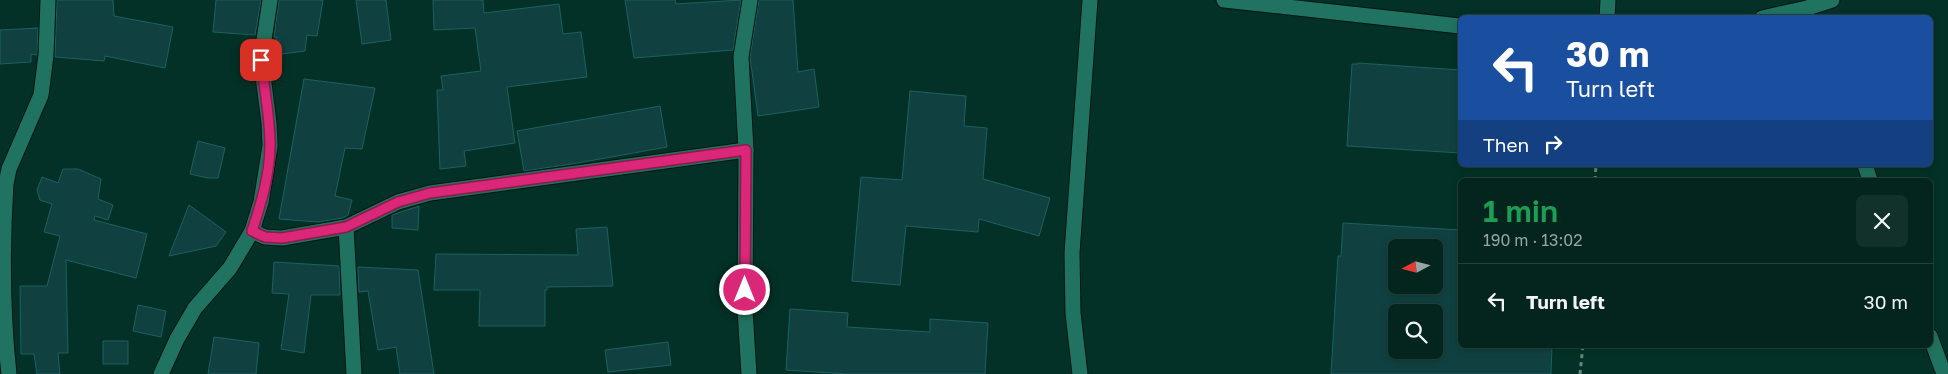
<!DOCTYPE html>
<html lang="en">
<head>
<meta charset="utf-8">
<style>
	body { margin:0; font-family:"Golos Text",sans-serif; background:#11312a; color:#f1f3f6; height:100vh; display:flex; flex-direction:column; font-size:19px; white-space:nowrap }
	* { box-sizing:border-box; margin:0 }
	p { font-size:16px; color:#97a5a4 }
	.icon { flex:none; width:28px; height:28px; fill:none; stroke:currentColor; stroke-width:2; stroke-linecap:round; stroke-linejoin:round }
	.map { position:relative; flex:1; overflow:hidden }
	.drawer { position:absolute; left:1458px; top:178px; width:475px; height:170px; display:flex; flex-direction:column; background:#03251d; border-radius:8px; box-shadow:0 2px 8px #0003,0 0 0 1px #24423b }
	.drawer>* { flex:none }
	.top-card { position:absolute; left:1458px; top:15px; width:475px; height:152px; border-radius:8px; box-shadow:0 2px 8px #0003,0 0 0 1px #24423b; background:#1a4fa0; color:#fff; overflow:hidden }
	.needle { width:32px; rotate:263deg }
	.fabs { position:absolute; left:1388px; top:239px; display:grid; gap:10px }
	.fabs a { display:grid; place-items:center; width:55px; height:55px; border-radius:8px; background:#03251d; box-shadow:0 2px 8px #0003,0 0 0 1px #24423b; font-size:25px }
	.pin { position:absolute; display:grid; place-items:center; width:42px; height:42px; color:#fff; margin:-21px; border-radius:10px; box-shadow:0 2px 8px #0006 }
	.me { position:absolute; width:55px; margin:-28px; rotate:0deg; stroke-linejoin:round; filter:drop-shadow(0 0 4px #0008) }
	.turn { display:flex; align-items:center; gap:18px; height:105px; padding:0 25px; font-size:22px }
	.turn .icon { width:65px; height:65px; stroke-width:2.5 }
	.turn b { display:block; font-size:35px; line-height:42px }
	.then { display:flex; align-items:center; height:48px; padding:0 25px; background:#0003; gap:10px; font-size:19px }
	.round { display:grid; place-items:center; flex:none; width:52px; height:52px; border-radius:8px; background:#11312a }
	.summary { display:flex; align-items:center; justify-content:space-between; height:85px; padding:0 25px }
	h1 { font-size:30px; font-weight:600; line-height:38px; color:#1e9e55 }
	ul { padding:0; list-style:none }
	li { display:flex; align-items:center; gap:15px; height:75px; padding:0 25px; border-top:1px solid #24423b }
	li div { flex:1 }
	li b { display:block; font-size:19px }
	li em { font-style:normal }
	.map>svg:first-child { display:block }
</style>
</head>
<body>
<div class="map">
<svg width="1948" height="374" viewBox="0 0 1948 374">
	<rect width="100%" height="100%" fill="#043127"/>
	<g fill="#104140" stroke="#1b6160" fill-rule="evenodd">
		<polygon points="57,0 113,0 114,16 173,27 165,68 105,56 104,61 55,57"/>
		<polygon points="216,0 261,0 255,35 213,32"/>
		<polygon points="279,0 323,0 317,36 307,35 305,51 274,55 277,37 274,37"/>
		<polygon points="356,0 386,0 391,40 362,44"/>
		<polygon points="433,0 483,0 484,13 559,4 563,34 581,32 587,77 507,87 515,143 464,151 466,166 440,169 437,90 443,90 441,76 481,71 475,28 434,30"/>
		<polygon points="625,0 675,0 676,4 741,0 733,50 634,58"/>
		<polygon points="759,0 793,0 798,72 814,69 819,107 758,116 750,57"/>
		<polygon points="38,28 37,55 31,54 31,62 0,64 0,30"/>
		<polygon points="1358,63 1460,70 1460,153 1347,146 1352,64 1358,64"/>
		<polygon points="304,79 375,88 362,149 345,148 335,196 352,200 348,215 343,218 318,222 279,219"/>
		<polygon points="910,91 966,96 964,126 987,128 983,179 1050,198 1039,236 979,219 978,232 906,226 900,285 852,281 861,177 902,180"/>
		<polygon points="660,106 667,147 572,164 524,171 517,131"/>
		<polygon points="198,141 225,148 218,178 208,178 190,174"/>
		<polygon points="63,169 78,169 101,179 98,199 113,205 108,220 95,216 94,220 147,234 136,278 66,260 68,353 58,353 60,374 37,374 34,354 21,354 20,286 47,286 60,236 44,232 52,204 40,200 37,190 42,177 58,183"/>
		<polygon points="189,205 226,232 216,246 169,256"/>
		<polygon points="419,206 418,230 392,228 392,215"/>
		<path d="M1343 223 1460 230V345H1552L1551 374H1331L1338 256H1341ZM1396 248H1434V285H1396ZM1396 312H1434V350H1396Z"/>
		<polygon points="607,227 613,286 547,287 547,290 545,290 545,326 479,326 480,290 434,290 436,254 578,255 576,229"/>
		<polygon points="274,262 339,266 340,295 311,295 304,353 281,349 289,294 272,293"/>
		<polygon points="358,267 418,270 434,374 400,374 396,347 378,350 368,291 359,292"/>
		<polygon points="138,305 166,311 161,337 133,331"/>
		<polygon points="790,309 848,313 847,327 930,332 930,319 988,323 985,374 847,374 786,370"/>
		<polygon points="214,337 259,343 256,374 208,374"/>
		<rect x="103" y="341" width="25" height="23"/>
		<polygon points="668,342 671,365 608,372 605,350"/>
	</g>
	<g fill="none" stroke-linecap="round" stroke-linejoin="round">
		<g stroke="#001611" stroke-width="17">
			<g id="service">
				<polyline points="346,227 354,374"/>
				<path d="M9 374C2 310 2 248 6 184L9 169 41 95 46 55 48 0"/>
			</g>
		</g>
		<g stroke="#001611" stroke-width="17">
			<g id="minor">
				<polyline points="1224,0 1460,26"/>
				<polyline points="1607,18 1608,0"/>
				<polyline points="1762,18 1807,8 1832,0"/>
				<polyline points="1865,165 1870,180"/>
				<polyline points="252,231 265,237 282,238 346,227 398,202 430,193 746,150"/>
				<polyline points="1930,336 1944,374"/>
				<polyline points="161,374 177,339 195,308 230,268 252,231 261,202 270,146 269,123 261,60 270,0"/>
				<polyline points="749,374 745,310 746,150 741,57 750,0"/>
			</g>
		</g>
		<g stroke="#001611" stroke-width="17">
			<polyline id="tertiary" points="1080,374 1073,313 1072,253 1090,0"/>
		</g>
		<g stroke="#5f897e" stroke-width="3" stroke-dasharray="4 4" stroke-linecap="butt">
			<polyline points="1595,180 1596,165"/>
			<polyline points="1580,374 1583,345"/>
		</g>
		<use href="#service" stroke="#207360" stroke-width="15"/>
		<use href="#minor" stroke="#207360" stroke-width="15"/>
		<use href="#tertiary" stroke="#207360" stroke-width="15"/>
	</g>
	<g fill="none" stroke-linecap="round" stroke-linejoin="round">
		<g stroke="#8e194d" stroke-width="12">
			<path id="route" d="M261 60C264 88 270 116 270 145 270 174 261 204 252 231L265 237 282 238 346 227 398 202 430 193 746 150 745 290"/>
		</g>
		<use href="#route" stroke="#db2777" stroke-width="9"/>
	</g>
</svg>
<div class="fabs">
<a><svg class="needle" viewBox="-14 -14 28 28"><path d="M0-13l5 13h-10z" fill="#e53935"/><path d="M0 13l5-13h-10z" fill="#97a5a4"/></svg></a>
<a><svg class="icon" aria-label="search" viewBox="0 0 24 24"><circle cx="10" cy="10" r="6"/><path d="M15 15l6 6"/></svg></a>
</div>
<div class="pin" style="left:261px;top:60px;background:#d93025"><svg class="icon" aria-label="arrive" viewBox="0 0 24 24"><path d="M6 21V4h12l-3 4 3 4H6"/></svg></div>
<svg class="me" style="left:745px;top:290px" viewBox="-20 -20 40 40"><circle r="17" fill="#db2777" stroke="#fff" stroke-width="3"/><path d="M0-11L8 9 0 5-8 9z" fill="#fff"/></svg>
<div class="top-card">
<div class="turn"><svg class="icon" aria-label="left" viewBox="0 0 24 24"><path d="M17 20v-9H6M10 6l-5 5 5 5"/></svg><div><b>30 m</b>Turn left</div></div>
<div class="then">Then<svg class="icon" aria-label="right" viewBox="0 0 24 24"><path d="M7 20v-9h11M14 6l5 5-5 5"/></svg></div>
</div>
<section class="drawer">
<div class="summary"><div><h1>1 min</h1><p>190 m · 13:02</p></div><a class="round"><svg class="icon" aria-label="close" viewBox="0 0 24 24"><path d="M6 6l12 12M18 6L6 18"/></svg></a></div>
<ul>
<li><svg class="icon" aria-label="left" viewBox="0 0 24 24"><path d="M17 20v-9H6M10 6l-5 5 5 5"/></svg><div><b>Turn left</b></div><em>30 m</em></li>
</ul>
</section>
</div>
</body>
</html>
